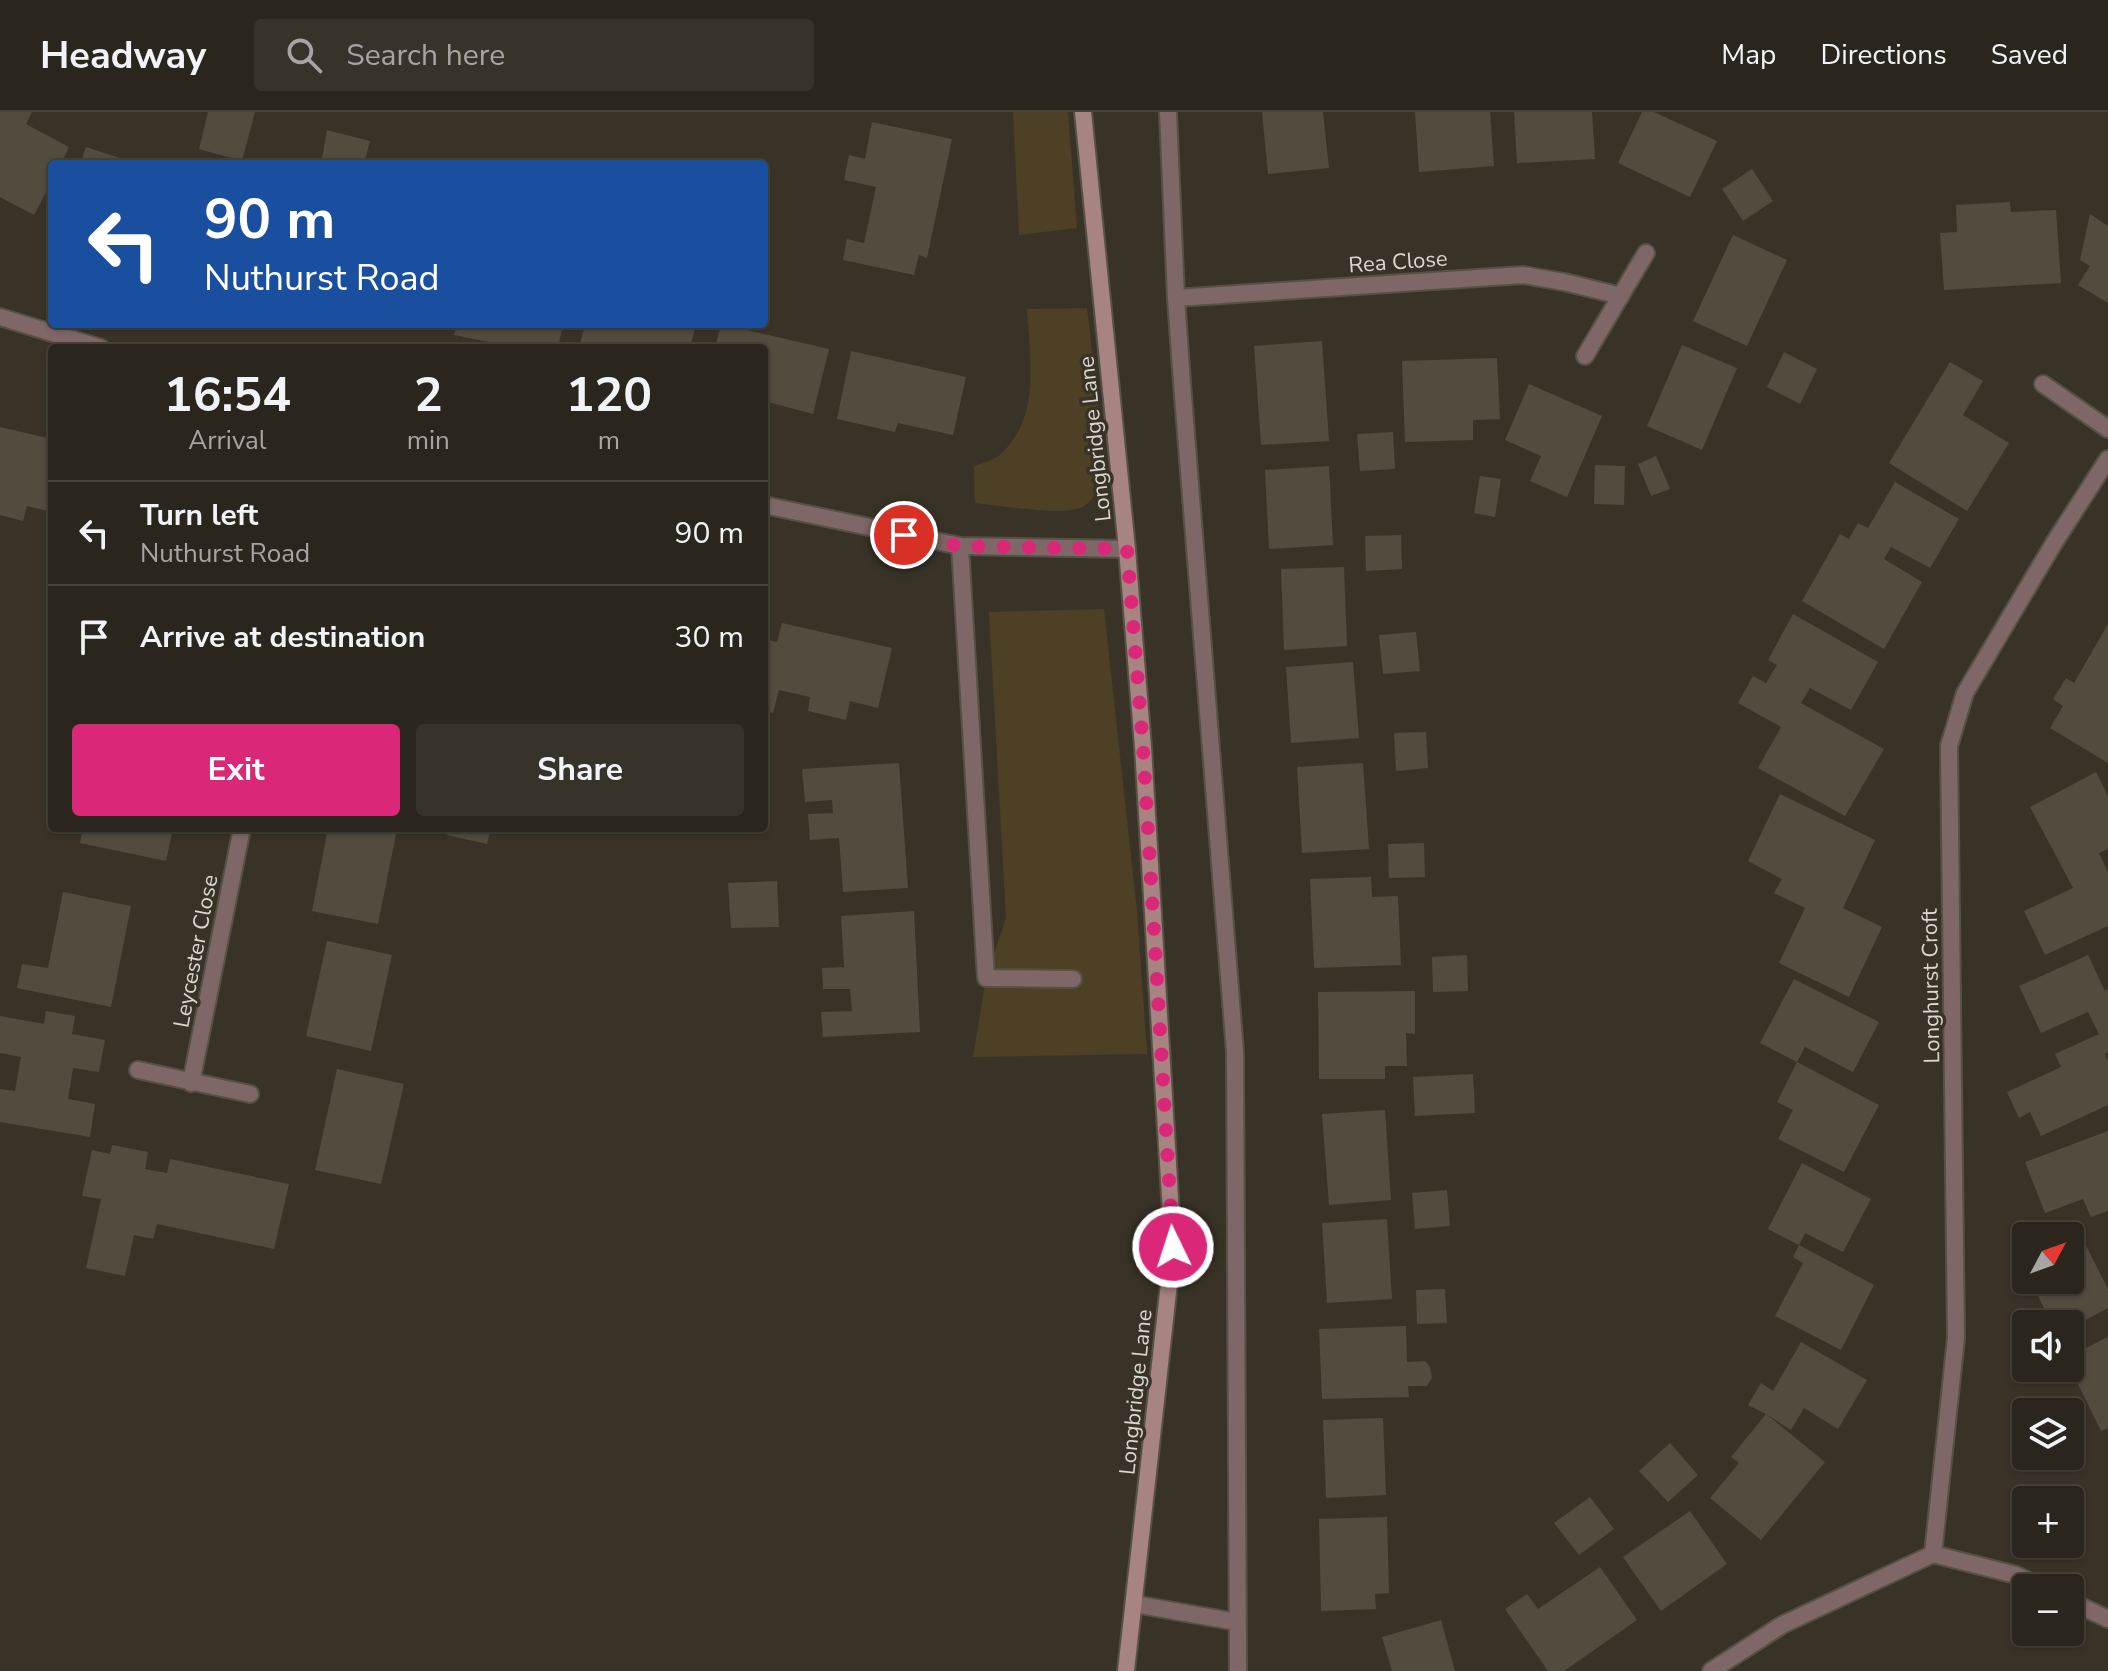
<!DOCTYPE html>
<html lang="en">
<head>
<meta charset="utf-8">
<style>
	body { margin:0; font-family:"Nunito Sans",sans-serif; background:#37322a; color:#f1f3f6; height:100vh; display:flex; flex-direction:column; font-size:30px; white-space:nowrap }
	* { box-sizing:border-box; margin:0 }
	p { font-size:26px; color:#a6a5a4 }
	.icon { flex:none; width:44px; height:44px; fill:none; stroke:currentColor; stroke-width:2; stroke-linecap:round; stroke-linejoin:round }
	.map { position:relative; flex:1; overflow:hidden }
	.drawer { position:absolute; left:48px; top:232px; width:720px; height:488px; display:flex; flex-direction:column; background:#2b261d; border-radius:8px; box-shadow:0 2px 6px #0004,0 0 0 2px #47433b }
	.drawer>* { flex:none }
	.top-card { position:absolute; left:48px; top:48px; width:720px; height:168px; border-radius:8px; box-shadow:0 2px 6px #0004,0 0 0 2px #47433b; background:#1a4fa0; color:#fff; overflow:hidden }
	.needle { width:52px; rotate:49deg }
	.buttons { position:absolute; left:2012px; top:1110px; display:grid; gap:16px }
	.buttons a { display:grid; place-items:center; width:72px; height:72px; border-radius:8px; background:#2b261d; box-shadow:0 2px 6px #0004,0 0 0 2px #47433b; font-size:40px }
	.pin { position:absolute; display:grid; place-items:center; width:68px; height:68px; color:#fff; margin:-34px; border:4px solid #fff; border-radius:50%; box-shadow:0 2px 8px #0007 }
	.me { position:absolute; width:88px; margin:-44px; rotate:356deg; stroke-linejoin:round; filter:drop-shadow(0 0 6px #0008) }
	.turn { display:flex; align-items:center; gap:28px; height:168px; padding:0 24px; font-size:36px }
	.turn .icon { width:104px; height:104px; stroke-width:2.5 }
	.turn b { display:block; font-size:56px; line-height:68px }
	.eta { display:flex; justify-content:space-evenly; align-items:center; height:136px; text-align:center }
	.eta b { font-size:48px; font-weight:700; line-height:56px }
	.action { display:flex; gap:16px; margin-top:auto; padding:16px 24px }
	.action a { flex:1; height:92px; border-radius:8px; background:#db2777; color:#fff; font-size:32px; font-weight:700; line-height:92px; text-align:center }
	.action a+a { background:#37322a; color:#f1f3f6 }
	ul { padding:0; list-style:none }
	li { display:flex; align-items:center; gap:24px; height:104px; padding:0 24px; border-top:2px solid #47433b }
	li div { flex:1 }
	li b { display:block; font-size:30px }
	li em { font-style:normal }
	header { display:flex; align-items:center; gap:48px; box-sizing:border-box; height:112px; padding:0 40px; background:#2b261d; border-bottom:2px solid #47433b }
	header strong { font-size:38px }
	nav { display:flex; gap:44px; margin-inline-start:auto; font-size:28px }
	.search { width:560px; height:72px; background:#37322a; display:flex; align-items:center; gap:20px; box-sizing:border-box; padding:0 28px; border-radius:8px; color:#a6a5a4; font-size:30px }
	.map>svg:first-child { display:block }
</style>
</head>
<body>
<header>
<strong>Headway</strong>
<div class="search"><svg class="icon" aria-label="search" viewBox="0 0 24 24"><circle cx="10" cy="10" r="6"/><path d="M15 15l6 6"/></svg>Search here</div>
<nav><a>Map</a><a>Directions</a><a>Saved</a></nav>
</header>
<div class="map">
<svg width="2108" height="1559" viewBox="0 0 2108 1559">
	<rect width="100%" height="100%" fill="#393327"/>
	<g fill="#4d4024">
		<polygon points="1013,0 1068,0 1077,116 1019,123"/>
		<path d="M1087 196 1106 360C1101 372 1095 389 1082 395 1064 405 997 393 975 391L974 355C982 351 995 348 1002 341 1041 303 1030 246 1027 197Z"/>
		<polygon points="1104,497 1137,799 1147,942 973,945 986,866 1006,806 989,500"/>
	</g>
	<g fill="#524c3f">
		<polygon points="0,0 32,0 26,12 69,35 61,52 52,52 52,69 34,103 0,85"/>
		<polygon points="208,0 255,0 242,49 199,37"/>
		<polygon points="1262,0 1323,0 1329,56 1268,62"/>
		<polygon points="1415,0 1490,0 1494,54 1419,60"/>
		<polygon points="1514,0 1592,0 1595,47 1517,51"/>
		<polygon points="1642,0 1654,0 1717,29 1690,85 1618,51"/>
		<polygon points="872,10 952,27 927,146 919,143 914,163 843,148 847,127 864,131 876,75 844,68 849,43 865,47"/>
		<polygon points="327,18 370,29 364,52 321,52"/>
		<polygon points="86,35 135,51 135,52 80,52"/>
		<polygon points="1752,57 1773,89 1743,109 1722,77"/>
		<polygon points="2010,90 2011,100 2056,98 2061,171 1944,178 1940,121 1957,120 1956,93"/>
		<polygon points="2090,102 2108,114 2108,191 2078,173 2090,154 2080,148"/>
		<polygon points="1733,123 1787,148 1747,234 1693,209"/>
		<polygon points="456,212 563,212 558,236 518,236 454,223"/>
		<polygon points="585,212 696,212 690,236 579,236"/>
		<polygon points="721,212 829,237 813,302 764,289 764,236 715,236"/>
		<polygon points="1322,229 1329,329 1261,333 1254,234"/>
		<polygon points="1682,233 1737,256 1702,338 1647,314"/>
		<polygon points="851,239 966,265 953,323 898,311 895,320 837,307"/>
		<polygon points="1784,240 1817,257 1800,292 1767,275"/>
		<polygon points="1497,246 1500,307 1473,308 1473,328 1405,330 1402,249"/>
		<polygon points="1950,250 1983,269 1963,303 2009,331 1967,399 1889,351"/>
		<polygon points="1529,272 1602,304 1567,385 1530,369 1541,344 1505,328"/>
		<polygon points="0,315 52,327 52,400 27,394 23,409 0,403"/>
		<polygon points="1393,320 1395,357 1360,359 1357,322"/>
		<polygon points="1656,344 1670,377 1651,384 1638,352"/>
		<polygon points="1595,353 1625,354 1624,393 1594,392"/>
		<polygon points="1329,354 1333,433 1269,437 1265,358"/>
		<polygon points="1480,364 1501,367 1495,405 1474,401"/>
		<polygon points="1895,370 1959,407 1930,456 1891,435 1884,447 1922,470 1884,537 1802,489 1840,422 1849,427 1858,411 1868,416"/>
		<polygon points="1401,423 1402,457 1366,459 1365,424"/>
		<polygon points="1344,455 1347,534 1284,538 1281,457"/>
		<polygon points="1793,502 1878,550 1851,598 1810,576 1801,591 1884,637 1845,704 1758,656 1781,615 1738,591 1753,564 1766,571 1777,553 1768,548"/>
		<polygon points="782,511 892,536 878,596 850,589 846,608 808,599 810,585 779,578 773,601 764,599 764,527 777,530"/>
		<polygon points="2108,512 2108,651 2050,616 2063,594 2053,587 2066,566 2074,571"/>
		<polygon points="1416,520 1420,559 1383,562 1379,523"/>
		<polygon points="1353,550 1359,626 1291,631 1286,555"/>
		<polygon points="1426,620 1428,656 1396,659 1394,621"/>
		<polygon points="899,651 908,776 843,780 839,726 810,728 808,702 833,701 832,688 805,690 802,657"/>
		<polygon points="1363,651 1369,737 1302,741 1297,655"/>
		<polygon points="2096,660 2108,684 2108,737 2099,741 2108,760 2108,814 2045,843 2024,799 2073,776 2030,695"/>
		<polygon points="1780,682 1875,728 1843,796 1882,815 1849,885 1779,851 1805,796 1774,781 1782,767 1748,749"/>
		<polygon points="83,716 173,716 166,749 80,731"/>
		<polygon points="328,716 397,717 378,812 312,799"/>
		<polygon points="448,716 491,716 487,732 447,723"/>
		<polygon points="1424,731 1425,765 1389,766 1388,732"/>
		<polygon points="1371,765 1372,785 1398,784 1401,853 1314,856 1310,767"/>
		<polygon points="777,769 779,815 731,816 728,771"/>
		<polygon points="63,780 131,794 111,895 17,876 22,852 48,856"/>
		<polygon points="914,799 920,920 823,925 821,900 852,899 850,877 823,877 822,856 844,855 841,804"/>
		<polygon points="327,829 392,843 371,939 306,924"/>
		<polygon points="1467,843 1468,879 1433,880 1432,845"/>
		<polygon points="2088,843 2105,879 2108,877 2108,940 2105,942 2108,949 2108,993 2041,1024 2030,1000 2019,1006 2007,980 2061,955 2055,942 2099,922 2088,900 2041,921 2019,874"/>
		<polygon points="1794,867 1879,910 1853,960 1805,935 1797,950 1760,931"/>
		<polygon points="1415,879 1415,922 1406,921 1407,954 1385,954 1385,967 1319,967 1318,880"/>
		<polygon points="46,899 75,904 72,922 105,928 99,960 73,956 68,987 95,992 90,1025 0,1010 0,977 15,979 21,945 0,941 0,904 44,912"/>
		<polygon points="1797,950 1879,993 1844,1060 1778,1027 1793,998 1777,990"/>
		<polygon points="337,957 404,972 381,1072 315,1058"/>
		<polygon points="1473,962 1475,1001 1415,1004 1413,965"/>
		<polygon points="1385,998 1391,1088 1329,1093 1322,1002"/>
		<polygon points="2108,1019 2108,1099 2091,1105 2083,1087 2045,1101 2025,1050"/>
		<polygon points="112,1033 148,1040 145,1057 167,1061 170,1047 289,1072 274,1137 157,1112 153,1127 134,1123 125,1164 86,1156 101,1087 82,1084 92,1038 110,1042"/>
		<polygon points="1802,1051 1871,1087 1843,1140 1805,1121 1799,1133 1768,1117"/>
		<polygon points="1447,1078 1450,1114 1415,1117 1412,1081"/>
		<polygon points="1387,1107 1392,1187 1327,1191 1322,1111"/>
		<polygon points="2075,1112 2108,1177 2108,1196 2070,1216 2070,1212 2052,1212 2030,1168 2070,1168 2070,1124 2052,1124"/>
		<polygon points="1799,1133 1874,1173 1841,1238 1775,1204 1803,1151 1793,1145"/>
		<polygon points="2026,1137 2026,1160 2017,1142"/>
		<polygon points="1445,1177 1447,1211 1417,1212 1416,1178"/>
		<polygon points="1406,1214 1407,1250 1425,1249 1430,1255 1432,1266 1427,1274 1408,1274 1409,1285 1322,1287 1319,1217"/>
		<polygon points="2108,1225 2108,1316 2101,1319 2070,1256 2070,1244"/>
		<polygon points="1801,1230 1867,1268 1838,1317 1804,1296 1791,1318 1766,1302 1825,1350 1761,1428 1710,1386 1739,1351 1731,1345 1766,1302 1748,1293 1761,1271 1773,1279"/>
		<polygon points="1383,1306 1386,1383 1326,1386 1323,1308"/>
		<polygon points="1670,1331 1698,1363 1668,1390 1639,1359"/>
		<polygon points="1590,1385 1614,1417 1579,1443 1554,1411"/>
		<polygon points="1690,1399 1727,1452 1661,1499 1623,1445"/>
		<polygon points="1387,1405 1389,1481 1375,1482 1376,1497 1321,1499 1319,1407"/>
		<polygon points="1600,1455 1637,1508 1564,1559 1548,1559 1505,1497 1527,1482 1538,1497"/>
		<polygon points="1441,1508 1455,1559 1392,1559 1382,1525"/>
	</g>
	<g fill="none" stroke-linecap="round" stroke-linejoin="round">
		<g stroke="#565145" stroke-width="20">
			<g id="minor">
				<polyline points="1168,0 1176,186 1182,271 1235,940 1238,1559"/>
				<polyline points="1176,186 1523,163 1564,170 1621,184"/>
				<polyline points="0,205 101,236"/>
				<polyline points="1585,244 1646,141"/>
				<polyline points="2043,272 2108,317"/>
				<polyline points="764,393 960,434 1127,437"/>
				<polyline points="960,434 986,866 1073,867"/>
				<polyline points="138,958 250,982"/>
				<polyline points="191,971 242,716"/>
				<polyline points="1933,1442 2016,1463 2044,1476"/>
				<polyline points="2070,1489 2108,1507"/>
				<polyline points="1134,1492 1237,1510"/>
				<polyline points="1711,1559 1782,1513 1933,1442 1956,1226 1949,634 1965,581 2054,431 2108,347"/>
			</g>
		</g>
		<g stroke="#565145" stroke-width="20">
			<polyline id="secondary" points="1083,0 1127,437 1143,635 1173,1135 1126,1559"/>
		</g>
		<use href="#minor" stroke="#7e6766" stroke-width="16"/>
		<use href="#secondary" stroke="#a78382" stroke-width="16"/>
	</g>
	<g fill="none" stroke-linecap="round" stroke-linejoin="round">
		<polyline stroke="#db2777" stroke-width="14" stroke-dasharray="0 25.2" points="904,423 960,434 1127,437 1143,635 1173,1135"/>
	</g>
	<g text-anchor="middle" stroke-width="7" stroke-linejoin="round" paint-order="stroke">
		<g font-size="22" fill="#dbd8d0" stroke="#393327">
			<text transform="translate(1398 149) rotate(-4)" y="8">Rea Close</text>
			<text transform="translate(1094 327) rotate(-96)" y="8">Longbridge Lane</text>
			<text transform="translate(195 839) rotate(-79)" y="8">Leycester Close</text>
			<text transform="translate(1930 874) rotate(-91)" y="8">Longhurst Croft</text>
			<text transform="translate(1135 1280) rotate(-84)" y="8">Longbridge Lane</text>
		</g>
	</g>
</svg>
<div class="buttons">
<a><svg class="needle" viewBox="-14 -14 28 28"><path d="M0-13l5 13h-10z" fill="#e53935"/><path d="M0 13l5-13h-10z" fill="#a6a5a4"/></svg></a>
<a><svg class="icon" aria-label="sound" viewBox="0 0 24 24"><path d="M4 9h4l5-4v14l-5-4H4zM17 9q2 3 0 6"/></svg></a>
<a><svg class="icon" aria-label="layers" viewBox="0 0 24 24"><path d="M12 4l9 5-9 5-9-5zM3 14l9 5 9-5"/></svg></a>
<a>+</a>
<a>−</a>
</div>
<div class="pin" style="left:904px;top:423px;background:#d93025"><svg class="icon" aria-label="arrive" viewBox="0 0 24 24"><path d="M6 21V4h12l-3 4 3 4H6"/></svg></div>
<svg class="me" style="left:1173px;top:1135px" viewBox="-20 -20 40 40"><circle r="17" fill="#db2777" stroke="#fff" stroke-width="3"/><path d="M0-11L8 9 0 5-8 9z" fill="#fff"/></svg>
<div class="top-card">
<div class="turn"><svg class="icon" aria-label="left" viewBox="0 0 24 24"><path d="M17 20v-9H6M10 6l-5 5 5 5"/></svg><div><b>90 m</b>Nuthurst Road</div></div>
</div>
<section class="drawer">
<div class="eta">
<div><b>16:54</b><p>Arrival</p></div>
<div><b>2</b><p>min</p></div>
<div><b>120</b><p>m</p></div>
</div>
<ul>
<li><svg class="icon" aria-label="left" viewBox="0 0 24 24"><path d="M17 20v-9H6M10 6l-5 5 5 5"/></svg><div><b>Turn left</b><p>Nuthurst Road</p></div><em>90 m</em></li>
<li><svg class="icon" aria-label="arrive" viewBox="0 0 24 24"><path d="M6 21V4h12l-3 4 3 4H6"/></svg><div><b>Arrive at destination</b></div><em>30 m</em></li>
</ul>
<div class="action"><a>Exit</a><a>Share</a></div>
</section>
</div>
</body>
</html>
